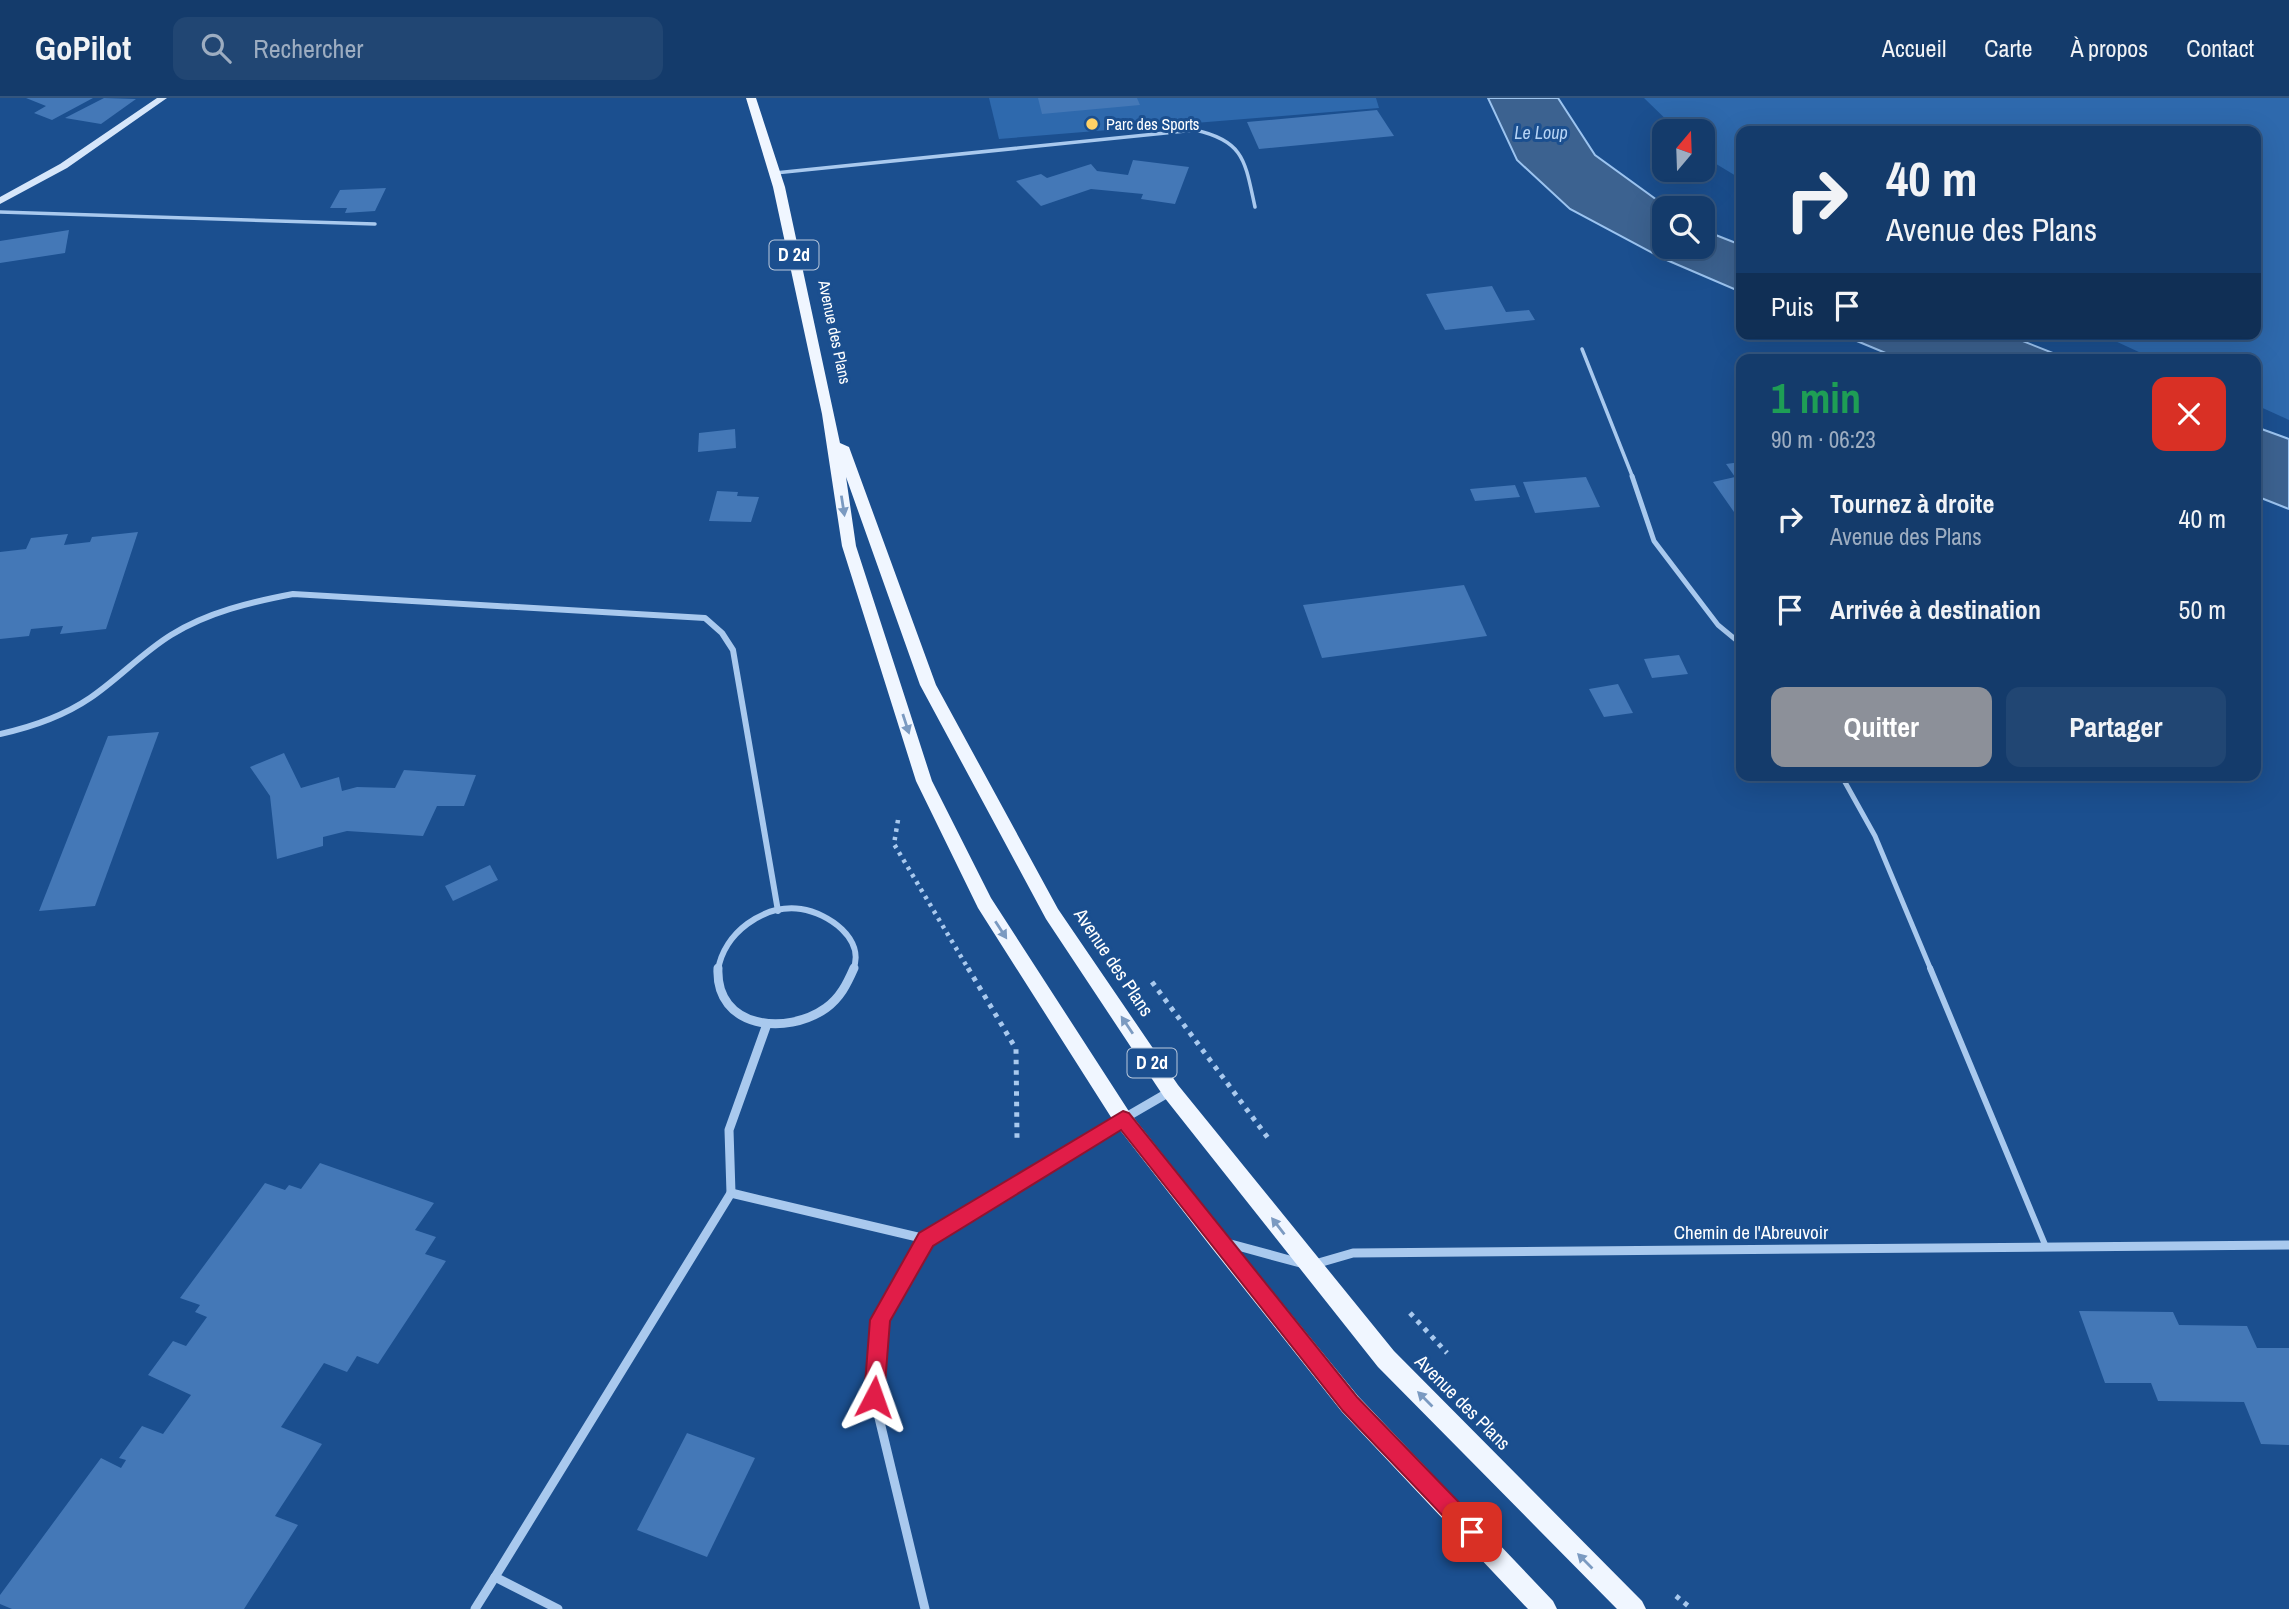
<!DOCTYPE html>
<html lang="fr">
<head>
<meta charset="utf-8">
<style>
	body { margin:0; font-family:"Archivo Narrow",sans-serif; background:#214673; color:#f1f3f6; height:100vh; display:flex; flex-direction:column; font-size:26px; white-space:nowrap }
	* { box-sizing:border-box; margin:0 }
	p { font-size:23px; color:#9dadc1 }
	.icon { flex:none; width:38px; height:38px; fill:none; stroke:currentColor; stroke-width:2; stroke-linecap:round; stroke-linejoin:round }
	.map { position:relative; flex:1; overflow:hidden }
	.side { position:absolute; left:1736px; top:256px; width:525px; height:427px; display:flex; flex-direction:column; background:#143b6b; border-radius:14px; box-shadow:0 7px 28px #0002,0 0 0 2px #33557e }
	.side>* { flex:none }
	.top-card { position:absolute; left:1736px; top:28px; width:525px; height:214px; border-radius:14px; box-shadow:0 7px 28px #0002,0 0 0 2px #33557e; background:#143b6b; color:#f1f3f6; overflow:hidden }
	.needle { width:46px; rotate:19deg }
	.buttons { position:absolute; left:1652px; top:21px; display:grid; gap:14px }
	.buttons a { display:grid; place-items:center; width:63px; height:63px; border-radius:14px; background:#143b6b; box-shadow:0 7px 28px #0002,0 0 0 2px #33557e; font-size:35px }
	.pin { position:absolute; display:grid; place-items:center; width:60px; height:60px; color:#fff; margin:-30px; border-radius:14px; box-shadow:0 4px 10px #0006 }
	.me { position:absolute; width:77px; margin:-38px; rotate:4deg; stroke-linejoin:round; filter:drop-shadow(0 0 5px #0008) }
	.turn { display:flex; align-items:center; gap:24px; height:147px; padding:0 35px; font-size:32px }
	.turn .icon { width:91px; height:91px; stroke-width:2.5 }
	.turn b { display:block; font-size:49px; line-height:60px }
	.then { display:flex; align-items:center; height:66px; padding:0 35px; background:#0003; gap:14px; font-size:26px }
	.round { display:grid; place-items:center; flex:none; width:74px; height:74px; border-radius:14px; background:#214673 }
	.summary { display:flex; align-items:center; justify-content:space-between; height:119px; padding:0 35px }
	h1 { font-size:42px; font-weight:800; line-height:52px; color:#1e9e55 }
	.action { display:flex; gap:14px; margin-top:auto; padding:14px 35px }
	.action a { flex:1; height:80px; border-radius:14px; background:#8c9099; color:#fff; font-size:28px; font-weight:800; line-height:80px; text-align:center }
	.action a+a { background:#214673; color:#f1f3f6 }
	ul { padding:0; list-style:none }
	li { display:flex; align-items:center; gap:21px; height:91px; padding:0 35px }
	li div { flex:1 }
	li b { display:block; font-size:26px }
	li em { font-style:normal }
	header { display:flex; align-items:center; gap:42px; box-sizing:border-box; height:98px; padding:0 35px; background:#143b6b; border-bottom:2px solid #33557e }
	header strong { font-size:33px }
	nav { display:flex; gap:38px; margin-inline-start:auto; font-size:24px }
	.search { width:490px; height:63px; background:#214673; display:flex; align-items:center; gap:18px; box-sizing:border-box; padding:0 24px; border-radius:14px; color:#9dadc1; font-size:26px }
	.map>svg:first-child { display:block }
</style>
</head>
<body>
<header>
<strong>GoPilot</strong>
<div class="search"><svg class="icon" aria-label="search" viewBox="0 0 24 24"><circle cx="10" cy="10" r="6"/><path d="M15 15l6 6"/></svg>Rechercher</div>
<nav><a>Accueil</a><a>Carte</a><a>À propos</a><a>Contact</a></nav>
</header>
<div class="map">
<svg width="2289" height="1511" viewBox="0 0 2289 1511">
	<rect width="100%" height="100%" fill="#1b4f8f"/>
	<g fill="#2e69ad">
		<polygon points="989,0 1376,0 1379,10 999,41"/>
		<polygon points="1644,0 2289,0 2289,322 2256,307 2256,261 2154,261 2100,236 2256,236 2256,33 1741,33 1741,81 1703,58 1703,33 1678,33"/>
	</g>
	<g fill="#3c6290" stroke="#9cc4f0" stroke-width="2">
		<polygon points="1488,0 1558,0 1595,57 1668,110 1664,110 1664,149 1703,149 1703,132 1741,147 1741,194 1662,160 1570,111 1517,62"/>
		<polygon points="1840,236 2005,236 2068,261 1900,261"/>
		<polygon points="2256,329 2289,341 2289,411 2256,398"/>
	</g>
	<g fill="#4478b7">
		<polygon points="26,0 93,0 52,22 34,15 46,8"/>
		<polygon points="104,0 136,1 101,26 65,20"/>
		<polygon points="1038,0 1137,0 1140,7 1042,16"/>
		<polygon points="1377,12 1394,38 1259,51 1247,24"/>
		<polygon points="1133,62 1189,69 1175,106 1141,101 1143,96 1091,91 1041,108 1016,83 1041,76 1047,80 1091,66 1097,73 1128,77"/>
		<polygon points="386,90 375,113 345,115 347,110 330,110 340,92"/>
		<polygon points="69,132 65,155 0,165 0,143"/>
		<polygon points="1492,188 1506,214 1529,212 1535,222 1445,232 1426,196"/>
		<polygon points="735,331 736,350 698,354 699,335"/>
		<polygon points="1741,364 1741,424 1713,384 1735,379 1726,366"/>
		<polygon points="1586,379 1600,409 1535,415 1523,384"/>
		<polygon points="1515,387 1520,399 1475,403 1470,391"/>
		<polygon points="717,393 738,394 737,398 759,399 751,424 709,423"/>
		<polygon points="138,434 106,531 60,536 63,528 31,531 29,538 0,541 0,454 26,451 31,440 68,436 64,447 90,444 92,439"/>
		<polygon points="1464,487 1487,538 1322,560 1303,507"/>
		<polygon points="1679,557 1688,576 1652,580 1644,561"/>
		<polygon points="1618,586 1633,615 1604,619 1589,591"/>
		<polygon points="159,634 95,808 39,813 108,638"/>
		<polygon points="284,655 301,690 339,679 342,693 357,689 395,690 404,672 476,677 464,708 437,708 423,738 347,733 323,739 323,748 277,761 270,698 250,669"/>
		<polygon points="490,767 498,782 453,803 445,788"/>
		<polygon points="320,1065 434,1105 415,1132 436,1139 425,1156 446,1163 378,1266 357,1258 347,1274 324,1265 281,1329 322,1346 275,1418 298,1427 244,1511 12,1511 0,1506 0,1497 101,1360 121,1370 126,1362 119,1360 142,1328 163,1336 191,1297 148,1277 173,1243 186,1248 207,1219 195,1214 200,1207 180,1200 265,1085 285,1092 289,1087 301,1091"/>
		<polygon points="2079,1213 2173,1214 2179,1227 2247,1228 2257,1250 2289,1250 2289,1347 2261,1346 2244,1304 2158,1303 2151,1285 2105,1285"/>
		<polygon points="687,1335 755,1360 707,1459 637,1432"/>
	</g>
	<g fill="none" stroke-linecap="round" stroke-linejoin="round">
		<polyline stroke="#a9c9ee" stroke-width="4.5" stroke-dasharray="3.5 5" stroke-linecap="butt" points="898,722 894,746 969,872"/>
		<g stroke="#a9c9ee" stroke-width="5" stroke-dasharray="4.5 6" stroke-linecap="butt">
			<polyline points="968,870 1016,951 1017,1040"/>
			<polyline points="1152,884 1268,1040"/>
			<polyline points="1410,1215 1447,1255"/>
			<polyline points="1676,1498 1692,1511"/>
		</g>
		<g stroke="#a9c9ee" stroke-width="3.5">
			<path d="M775 75 1195 32C1245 43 1245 64 1255 109"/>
			<polyline points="0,114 375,126"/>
			<polyline points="1582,251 1633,380"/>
		</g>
		<g stroke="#a9c9ee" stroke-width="5">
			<polyline points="1632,378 1654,443 1718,527 1741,546"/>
			<polyline points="1841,677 1875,738 1931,872"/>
		</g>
		<polyline stroke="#a9c9ee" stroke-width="6" points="1930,870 2046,1149"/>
		<g stroke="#a9c9ee" stroke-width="6">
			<path d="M0 636C32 629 62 619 90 600 118 581 142 555 171 537 208 514 251 504 293 496L705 520 722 535 733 552 778 813"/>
			<path d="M718 872C724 835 763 806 801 811 828 815 866 841 853 872"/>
		</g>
		<g stroke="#a9c9ee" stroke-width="9">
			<path d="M718 870C715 931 787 938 826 910 840 900 847 886 854 870"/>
			<polyline points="731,1095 729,1032 767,926"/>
			<polyline points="1227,1145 1304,1166"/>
			<polyline points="1315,1166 1353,1155 2289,1147"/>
			<polyline points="475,1511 495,1479"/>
			<polyline points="558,1511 495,1479 731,1095 926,1141"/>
			<polyline points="925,1511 874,1299 880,1221 926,1141 1035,1072 1171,993"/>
		</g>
		<polygon fill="#d6e6fa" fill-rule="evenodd" points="157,0 167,0 67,70 0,106 0,99 60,66"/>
		<polygon fill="#f0f6ff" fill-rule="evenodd" points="746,0 756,0 785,89 840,345 849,349 936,587 1058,811 1178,987 1394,1253 1642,1503 1646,1511 1617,1511 1378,1269 1164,999 1046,821 920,587 846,379 856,448 932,683 991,800 1130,1015 1225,1135 1358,1298 1553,1503 1557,1511 1528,1511 1342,1314 1211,1149 1116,1027 978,810 916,683 842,448 822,316 773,89"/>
	</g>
	<defs><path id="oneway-solid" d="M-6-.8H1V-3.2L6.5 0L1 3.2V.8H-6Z" transform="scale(1.75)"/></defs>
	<g fill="#7b9ac1">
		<use href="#oneway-solid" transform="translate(843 408) rotate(81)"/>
		<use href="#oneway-solid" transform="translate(906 626) rotate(72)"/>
		<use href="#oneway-solid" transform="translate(1001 832) rotate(57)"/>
		<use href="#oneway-solid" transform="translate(1127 927) rotate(-124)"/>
		<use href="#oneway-solid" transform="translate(1278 1128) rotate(-128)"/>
		<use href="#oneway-solid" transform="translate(1425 1301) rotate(-135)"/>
		<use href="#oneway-solid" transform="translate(1585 1463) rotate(-135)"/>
	</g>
	<polygon fill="#e11d48" stroke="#92132f" stroke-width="2" points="1123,1013 1129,1015 1357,1299 1480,1426 1483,1434 1480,1441 1472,1444 1465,1441 1343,1313 1121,1032 933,1148 890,1223 884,1299 881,1306 874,1309 867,1306 864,1299 870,1222 919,1135"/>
	<circle fill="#ffd166" stroke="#1b4f8f" stroke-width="2.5" cx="1092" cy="26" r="7"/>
	<g text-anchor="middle" stroke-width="6" stroke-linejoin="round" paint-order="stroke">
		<g font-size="16" fill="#fff" stroke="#1b4f8f" text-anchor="start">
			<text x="1106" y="32">Parc des Sports</text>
		</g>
		<g font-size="16" fill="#fff" stroke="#1b4f8f">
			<text transform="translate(835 234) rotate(78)" y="6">Avenue des Plans</text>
		</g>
		<g font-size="18" font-style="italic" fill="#b5d3f5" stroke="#1b4f8f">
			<text x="1541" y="41">Le Loup</text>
		</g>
		<g fill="#1b4f8f" stroke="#bbcadd" stroke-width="2">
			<rect x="769.5" y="142.5" width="49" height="29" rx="5"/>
			<rect x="1127.5" y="950.5" width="49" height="29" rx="5"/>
		</g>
		<g font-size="18" font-weight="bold" fill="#fff">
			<text x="794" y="163">D 2d</text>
			<text x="1152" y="971">D 2d</text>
		</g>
		<g font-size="19" fill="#fff" stroke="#1b4f8f">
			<text transform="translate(1114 864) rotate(56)" y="7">Avenue des Plans</text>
			<text x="1751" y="1141">Chemin de l'Abreuvoir</text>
			<text transform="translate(1463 1304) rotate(45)" y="7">Avenue des Plans</text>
		</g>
	</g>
</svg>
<div class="buttons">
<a><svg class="needle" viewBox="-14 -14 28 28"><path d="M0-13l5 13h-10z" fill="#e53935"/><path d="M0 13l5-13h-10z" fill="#9dadc1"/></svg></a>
<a><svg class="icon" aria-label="search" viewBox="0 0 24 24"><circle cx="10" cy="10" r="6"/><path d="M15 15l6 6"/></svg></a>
</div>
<div class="pin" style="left:1472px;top:1434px;background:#d93025"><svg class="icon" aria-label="arrive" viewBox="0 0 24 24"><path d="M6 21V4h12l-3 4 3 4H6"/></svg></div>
<svg class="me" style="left:874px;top:1299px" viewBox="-20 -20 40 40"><path d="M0-17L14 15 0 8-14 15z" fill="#e11d48" stroke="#fff" stroke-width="4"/></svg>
<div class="top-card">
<div class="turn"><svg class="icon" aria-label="right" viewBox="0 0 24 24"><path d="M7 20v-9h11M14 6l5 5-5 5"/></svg><div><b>40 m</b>Avenue des Plans</div></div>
<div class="then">Puis<svg class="icon" aria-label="arrive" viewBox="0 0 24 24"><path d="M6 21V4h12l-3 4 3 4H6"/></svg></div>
</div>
<section class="side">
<div class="summary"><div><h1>1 min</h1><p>90 m · 06:23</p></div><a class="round" style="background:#d93025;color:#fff"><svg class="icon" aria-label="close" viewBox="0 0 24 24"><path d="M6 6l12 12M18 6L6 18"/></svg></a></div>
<ul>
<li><svg class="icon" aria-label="right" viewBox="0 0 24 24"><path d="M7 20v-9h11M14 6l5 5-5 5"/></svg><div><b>Tournez à droite</b><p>Avenue des Plans</p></div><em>40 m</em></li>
<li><svg class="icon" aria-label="arrive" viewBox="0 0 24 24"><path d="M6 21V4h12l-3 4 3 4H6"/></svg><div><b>Arrivée à destination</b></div><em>50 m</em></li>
</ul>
<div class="action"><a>Quitter</a><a>Partager</a></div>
</section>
</div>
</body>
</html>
